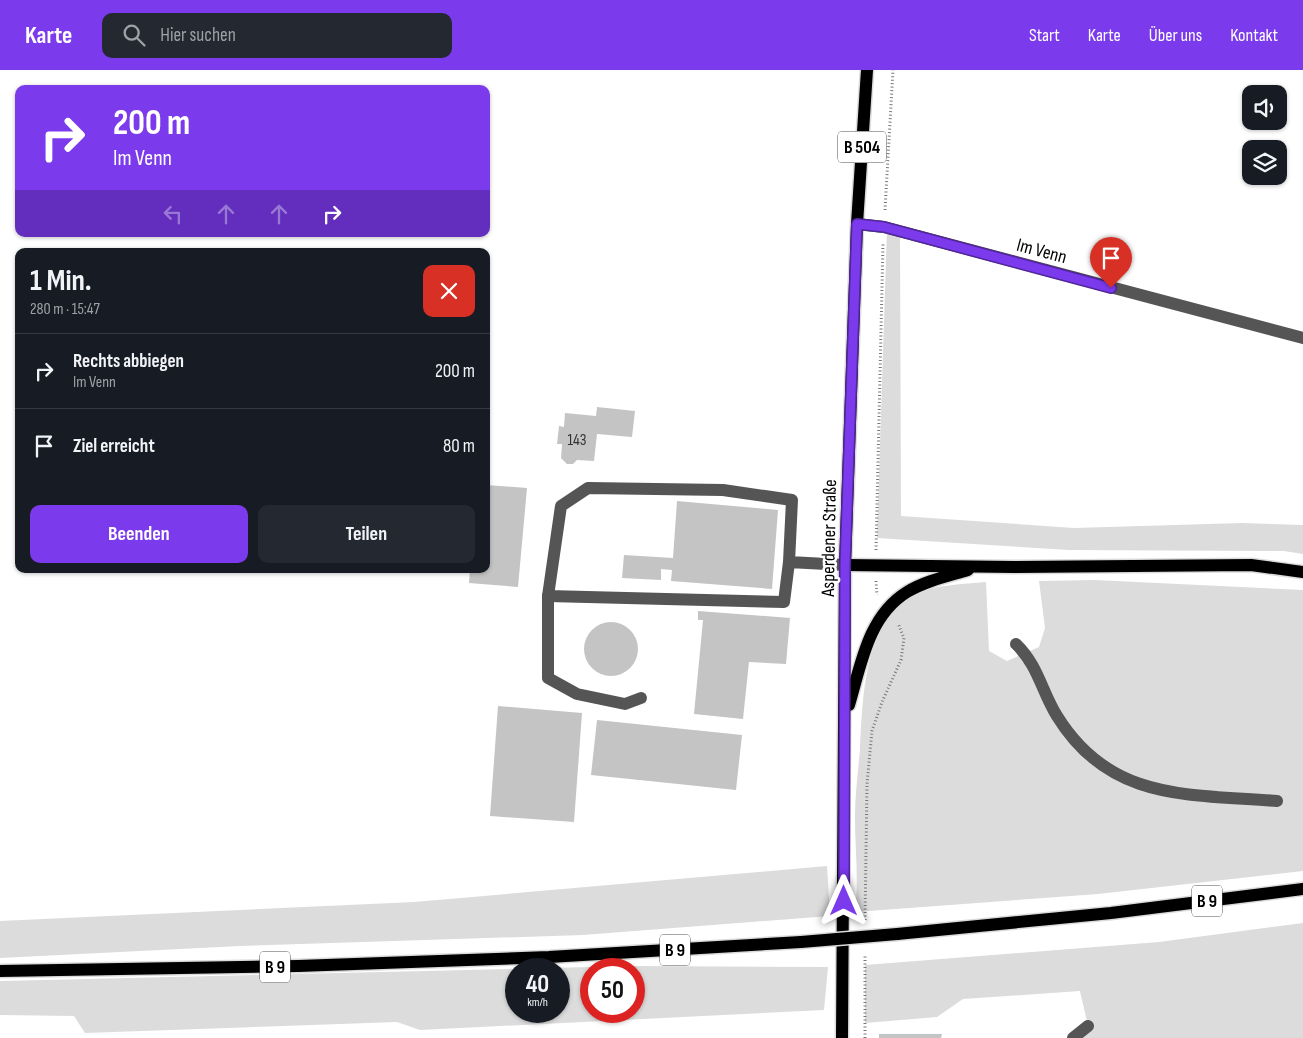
<!DOCTYPE html>
<html lang="de">
<head>
<meta charset="utf-8">
<style>
	body { margin:0; font-family:"Sofia Sans Condensed",sans-serif; background:#242831; color:#f1f3f6; height:100vh; display:flex; flex-direction:column; font-size:19px; white-space:nowrap }
	* { box-sizing:border-box; margin:0 }
	p { font-size:16px; color:#9ea1a6 }
	.icon { flex:none; width:28px; height:28px; fill:none; stroke:currentColor; stroke-width:2; stroke-linecap:round; stroke-linejoin:round }
	.map { position:relative; flex:1; overflow:hidden }
	.side { position:absolute; left:15px; top:178px; width:475px; height:325px; display:flex; flex-direction:column; background:#171b24; border-radius:10px; box-shadow:0 1px 4px #0004 }
	.side>* { flex:none }
	.banner { position:absolute; left:15px; top:15px; width:475px; height:152px; border-radius:10px; box-shadow:0 1px 4px #0004; background:#7c3aed; color:#fff; overflow:hidden }
	.buttons { position:absolute; left:1242px; top:15px; display:grid; gap:10px }
	.buttons a { display:grid; place-items:center; width:45px; height:45px; border-radius:10px; background:#171b24; box-shadow:0 1px 4px #0004; font-size:25px }
	.speed { position:absolute; left:505px; top:888px; display:flex; gap:10px; font-size:25px; font-weight:700; text-align:center }
	.speed>* { display:grid; place-content:center; width:65px; height:65px; border-radius:50%; background:#171b24; box-shadow:0 1px 4px #0004; line-height:1 }
	.speed small { font-size:12px; font-weight:400 }
	.speed .limit { border:8px solid #d22; background:#fff; color:#111 }
	.pin { position:absolute; display:grid; place-items:center; width:42px; height:42px; color:#fff; margin:-51px -21px; border-radius:50% 50% 50% 0; rotate:-45deg; box-shadow:0 0 5px #0007 }
	.pin .icon { rotate:45deg }
	.me { position:absolute; width:55px; margin:-28px; rotate:0deg; stroke-linejoin:round; filter:drop-shadow(0 0 4px #0008) }
	.turn { display:flex; align-items:center; gap:18px; height:105px; padding:0 15px; font-size:22px }
	.turn .icon { width:65px; height:65px; stroke-width:2.5 }
	.turn b { display:block; font-size:35px; line-height:42px }
	.lanes { display:flex; align-items:center; height:48px; padding:0 15px; background:#0003; justify-content:center; gap:25px; direction:ltr }
	.lanes .off { opacity:.35 }
	.round { display:grid; place-items:center; flex:none; width:52px; height:52px; border-radius:10px; background:#242831 }
	.overview { display:flex; align-items:center; justify-content:space-between; height:85px; padding:0 15px }
	h1 { font-size:30px; font-weight:700; line-height:38px }
	.primary-button { display:flex; gap:10px; margin-top:auto; padding:10px 15px }
	.primary-button a { flex:1; height:58px; border-radius:10px; background:#7c3aed; color:#fff; font-size:20px; font-weight:700; line-height:58px; text-align:center }
	.primary-button a+a { background:#242831; color:#f1f3f6 }
	ul { padding:0; list-style:none }
	li { display:flex; align-items:center; gap:15px; height:75px; padding:0 15px; border-top:1px solid #363941 }
	li div { flex:1 }
	li b { display:block; font-size:19px }
	li em { font-style:normal }
	header { display:flex; align-items:center; gap:30px; box-sizing:border-box; height:70px; padding:0 25px; background:#7c3aed; color:#fff }
	header strong { font-size:24px }
	nav { display:flex; gap:28px; margin-inline-start:auto; font-size:18px }
	.search { width:350px; height:45px; background:#242831; display:flex; align-items:center; gap:12px; box-sizing:border-box; padding:0 18px; border-radius:10px; color:#9ea1a6; font-size:19px }
	.map>svg:first-child { display:block }
</style>
</head>
<body>
<header>
<strong>Karte</strong>
<div class="search"><svg class="icon" aria-label="search" viewBox="0 0 24 24"><circle cx="10" cy="10" r="6"/><path d="M15 15l6 6"/></svg>Hier suchen</div>
<nav><a>Start</a><a>Karte</a><a>Über uns</a><a>Kontakt</a></nav>
</header>
<div class="map">
<svg width="1303" height="968" viewBox="0 0 1303 968">
	<rect width="100%" height="100%" fill="#fff"/>
	<g fill="#dcdcdc" fill-rule="evenodd">
		<polygon points="887,158 900,162 901,446 1074,458 1242,453 1303,455 1303,484 1284,481 1069,480 877,468"/>
		<path d="M1095 510 1303 520V801L1098 824 855 842C859 811 855 779 855 747 855 725 858 702 860 679 863 627 863 554 915 524 932 515 966 514 986 512L989 581 1007 591 1039 577 1045 558 1039 511Z"/>
		<polygon points="827,796 830,846 583,865 240,876 0,888 0,851 414,832"/>
		<polygon points="1303,853 1303,968 1073,968 1088,956 1080,921 963,929 937,947 865,953 865,895 1159,872"/>
		<path d="M631 896 828 897 824 940 420 960 397 952 85 963 74 946 0 945V911ZM516 899H559V941H516ZM591 899H634V941H591Z"/>
	</g>
	<g fill="#c4c4c4">
		<polygon points="597,337 635,341 632,367 597,364 594,391 577,390 573,394 567,394 561,388 562,374 557,374 559,356 564,357 565,343 596,346"/>
		<polygon points="486,415 527,418 518,517 469,513 470,499 486,499"/>
		<polygon points="677,431 778,440 772,519 671,511 672,500 661,499 661,510 622,508 624,485 673,488"/>
		<polygon points="698,541 790,548 786,594 749,592 743,649 694,644 703,550 698,550"/>
		<circle cx="611" cy="579" r="27"/>
		<polygon points="498,636 582,643 574,752 490,746"/>
		<polygon points="597,650 742,665 736,720 591,705"/>
		<polygon points="879,964 942,964 941,968 879,968"/>
	</g>
	<g fill="none" stroke-linecap="round" stroke-linejoin="round">
		<g stroke="#dbdbdb" stroke-width="15">
			<g id="major">
				<polyline points="845,495 1014,497 1251,495 1303,502"/>
				<path d="M849 635C861 595 868 546 907 522 925 511 948 506 968 500"/>
				<polyline points="897,864 1111,843 1303,819"/>
				<polyline points="0,901 298,896 549,887 801,872"/>
				<polyline points="842,968 845,495 857,154 867,0"/>
			</g>
		</g>
		<g stroke="#777" stroke-width="3" stroke-dasharray="1 2.5" stroke-linecap="butt">
			<polyline points="885,140 893,0"/>
			<polyline points="876,480 883,174"/>
			<polyline points="876,511 877,525"/>
			<polyline points="865,850 867,714 872,661 882,632 901,590 904,568 898,553"/>
			<polyline points="865,968 865,884"/>
		</g>
		<g stroke="#555" stroke-width="12">
			<polyline points="857,154 884,157 1303,268"/>
			<polyline points="789,492 784,532 548,526 561,436 588,418 723,420 792,430 789,492 845,495"/>
			<polyline points="548,526 548,608 577,624 625,634 641,628"/>
			<path d="M1016 574C1038 595 1042 622 1057 646 1110 732 1189 724 1277 731"/>
			<polyline points="1073,968 1088,956"/>
		</g>
		<use href="#major" stroke="#000" stroke-width="12"/>
		<g stroke="#dbdbdb" stroke-width="15" stroke-linecap="butt">
			<polyline id="major-bridge" points="801,872 897,864"/>
		</g>
		<use href="#major-bridge" stroke="#000" stroke-width="12"/>
	</g>
	<g fill="none" stroke-linecap="round" stroke-linejoin="round">
		<g stroke="#51269a" stroke-width="12">
			<polyline id="route" points="844,831 845,495 857,154 884,157 1111,218"/>
		</g>
		<use href="#route" stroke="#7c3aed" stroke-width="9"/>
	</g>
	<g text-anchor="middle" stroke-width="5" stroke-linejoin="round" paint-order="stroke">
		<g font-size="16" fill="#313131">
			<text x="577" y="375">143</text>
		</g>
		<g fill="#fff" stroke="#4c4c4c" stroke-width="1">
			<rect x="838" y="61.5" width="48" height="31" rx="4"/>
			<rect x="1192" y="815.5" width="30" height="31" rx="4"/>
			<rect x="660" y="864.5" width="30" height="31" rx="4"/>
			<rect x="260" y="881.5" width="30" height="31" rx="4"/>
		</g>
		<g font-size="18" font-weight="bold" fill="#000">
			<text x="862" y="83">B 504</text>
			<text x="1207" y="837">B 9</text>
			<text x="675" y="886">B 9</text>
			<text x="275" y="903">B 9</text>
		</g>
		<g font-size="19" fill="#000" stroke="#fff">
			<text transform="translate(1042 180) rotate(15)" y="7">Im Venn</text>
			<text transform="translate(828 468) rotate(-89)" y="7">Asperdener Straße</text>
		</g>
	</g>
</svg>
<div class="buttons">
<a><svg class="icon" aria-label="sound" viewBox="0 0 24 24"><path d="M4 9h4l5-4v14l-5-4H4zM17 9q2 3 0 6"/></svg></a>
<a><svg class="icon" aria-label="layers" viewBox="0 0 24 24"><path d="M12 4l9 5-9 5-9-5zM3 14l9 5 9-5"/></svg></a>
</div>
<div class="speed"><div>40<small>km/h</small></div><div class="limit">50</div></div>
<div class="pin" style="left:1111px;top:218px;background:#d93025"><svg class="icon" aria-label="arrive" viewBox="0 0 24 24"><path d="M6 21V4h12l-3 4 3 4H6"/></svg></div>
<svg class="me" style="left:844px;top:831px" viewBox="-20 -20 40 40"><path d="M0-17L14 15 0 8-14 15z" fill="#7c3aed" stroke="#fff" stroke-width="4"/></svg>
<div class="banner">
<div class="turn"><svg class="icon" aria-label="right" viewBox="0 0 24 24"><path d="M7 20v-9h11M14 6l5 5-5 5"/></svg><div><b>200 m</b>Im Venn</div></div>
<div class="lanes"><svg class="icon off" aria-label="left" viewBox="0 0 24 24"><path d="M17 20v-9H6M10 6l-5 5 5 5"/></svg><svg class="icon off" aria-label="ahead" viewBox="0 0 24 24"><path d="M12 20V5M6 11l6-6 6 6"/></svg><svg class="icon off" aria-label="ahead" viewBox="0 0 24 24"><path d="M12 20V5M6 11l6-6 6 6"/></svg><svg class="icon" aria-label="right" viewBox="0 0 24 24"><path d="M7 20v-9h11M14 6l5 5-5 5"/></svg></div>
</div>
<section class="side">
<div class="overview"><div><h1>1 Min.</h1><p>280 m · 15:47</p></div><a class="round" style="background:#d93025;color:#fff"><svg class="icon" aria-label="close" viewBox="0 0 24 24"><path d="M6 6l12 12M18 6L6 18"/></svg></a></div>
<ul>
<li><svg class="icon" aria-label="right" viewBox="0 0 24 24"><path d="M7 20v-9h11M14 6l5 5-5 5"/></svg><div><b>Rechts abbiegen</b><p>Im Venn</p></div><em>200 m</em></li>
<li><svg class="icon" aria-label="arrive" viewBox="0 0 24 24"><path d="M6 21V4h12l-3 4 3 4H6"/></svg><div><b>Ziel erreicht</b></div><em>80 m</em></li>
</ul>
<div class="primary-button"><a>Beenden</a><a>Teilen</a></div>
</section>
</div>
</body>
</html>
